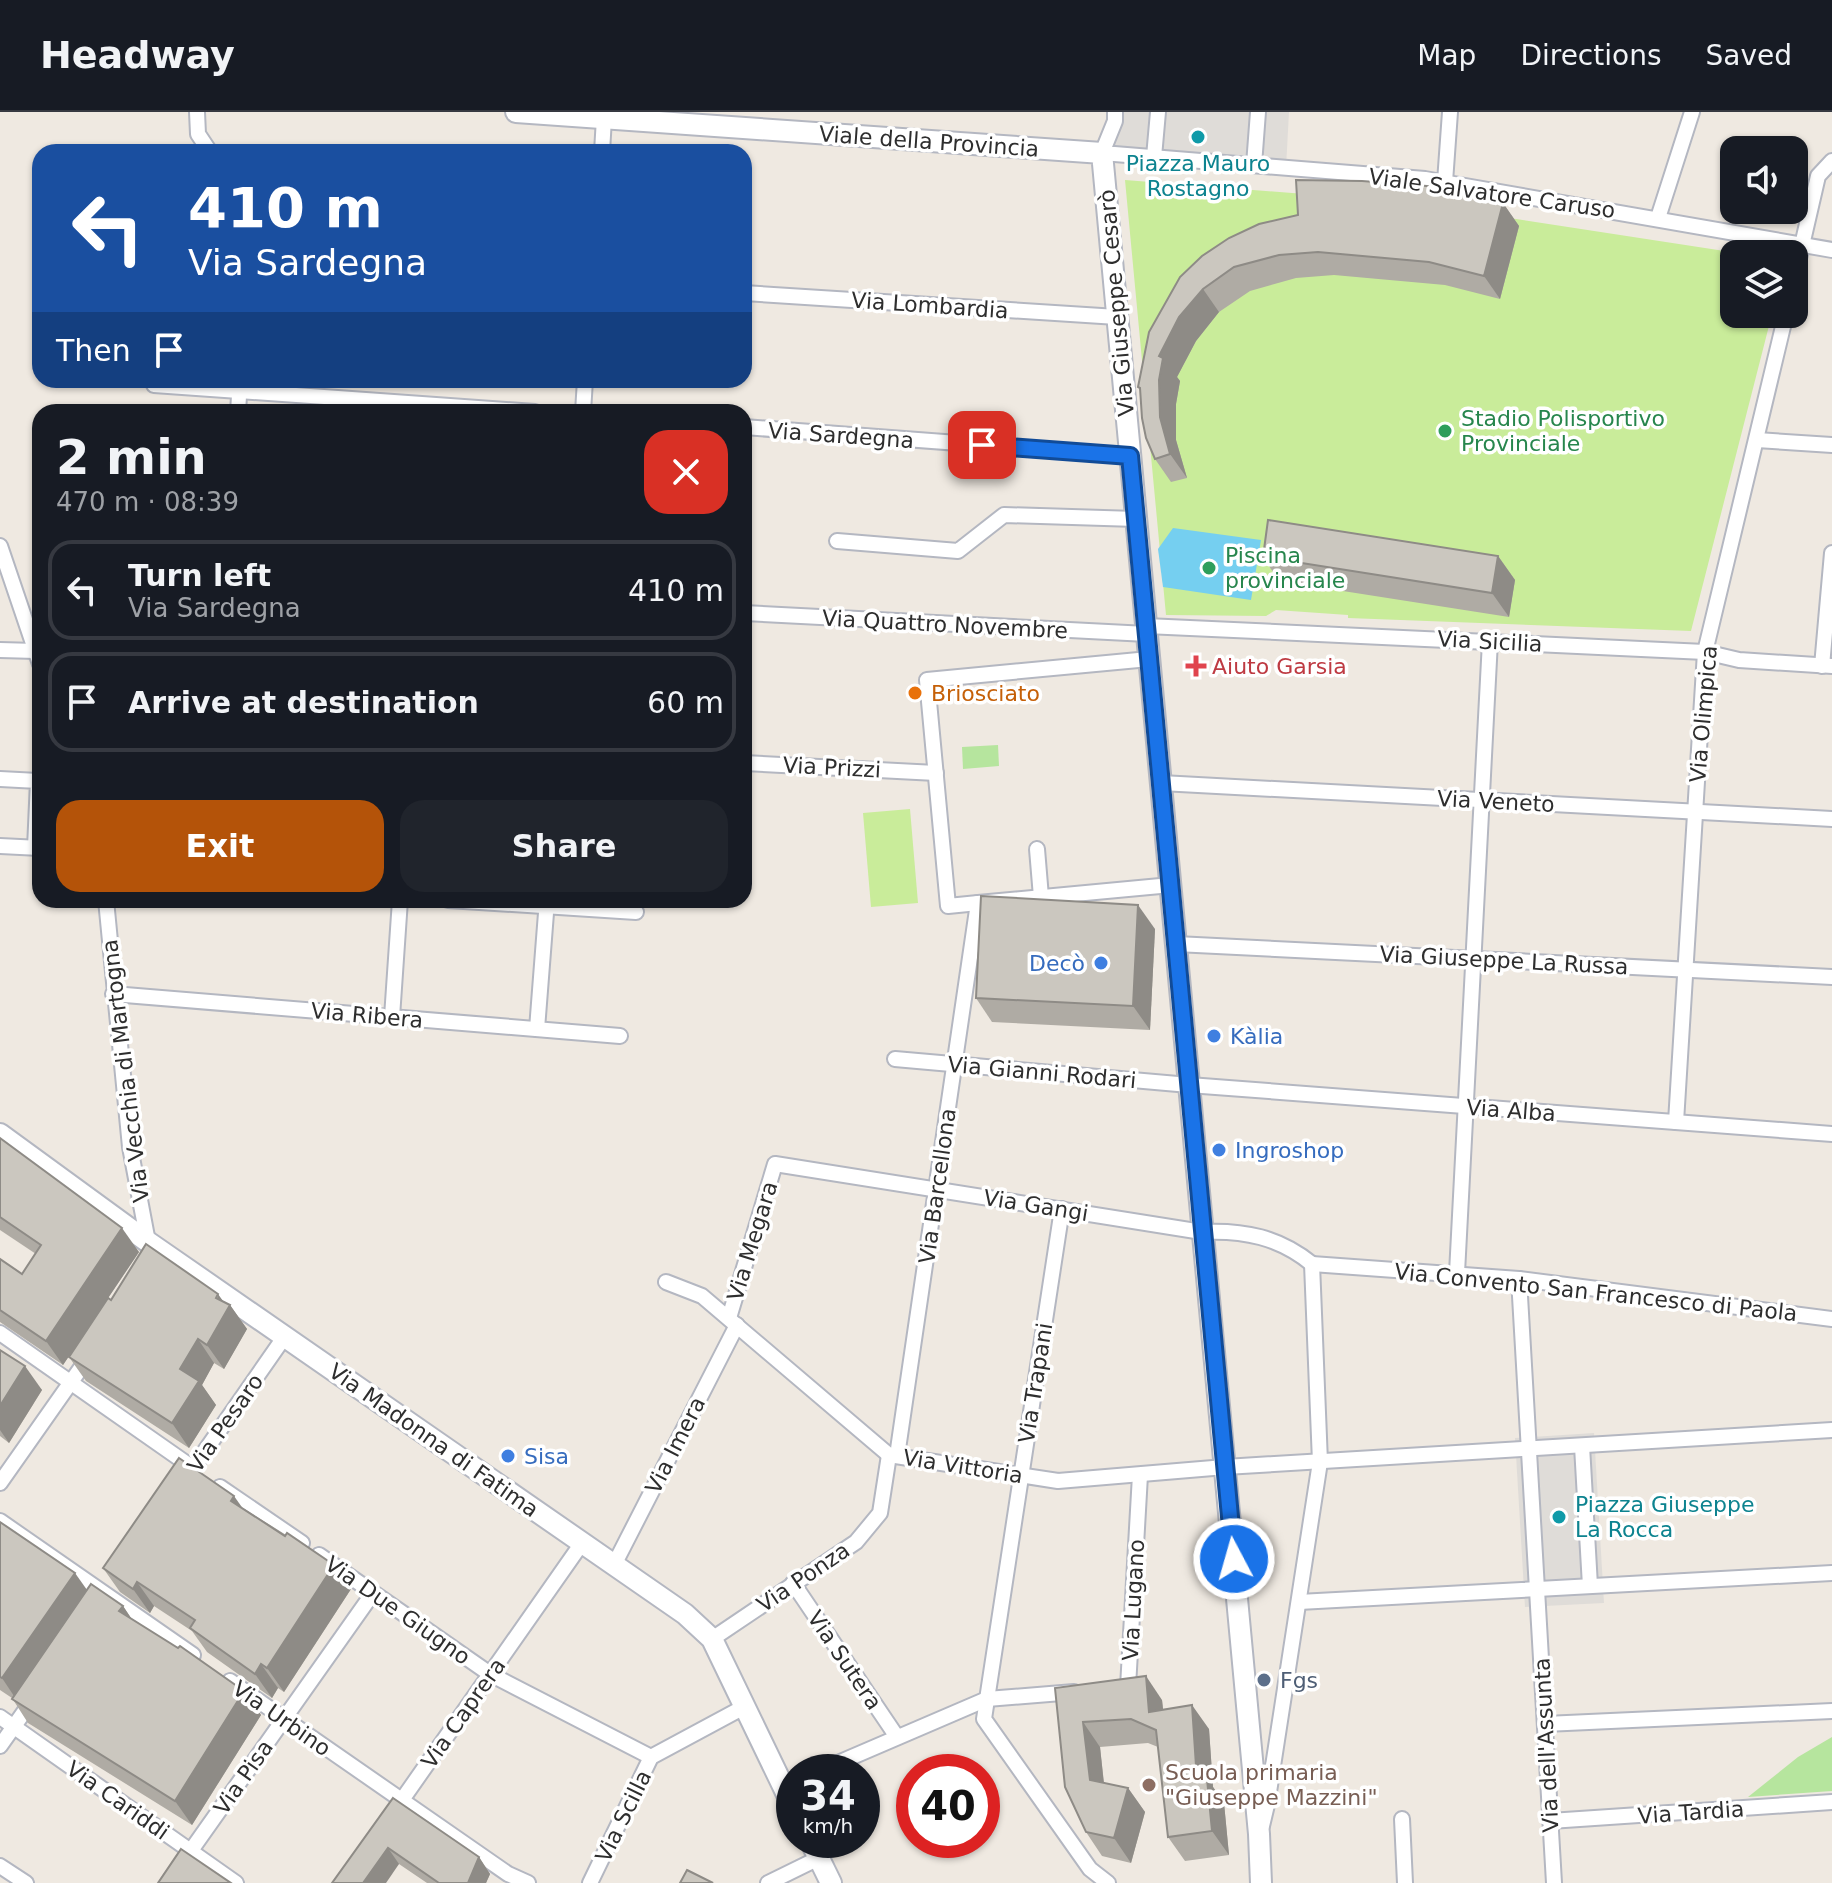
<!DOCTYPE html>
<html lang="en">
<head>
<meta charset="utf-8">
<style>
	body { margin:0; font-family:"DejaVu Sans",sans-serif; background:#20242c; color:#f1f3f6; height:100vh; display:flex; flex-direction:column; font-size:30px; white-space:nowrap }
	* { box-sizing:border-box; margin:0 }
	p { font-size:26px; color:#9ea1a6 }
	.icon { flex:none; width:44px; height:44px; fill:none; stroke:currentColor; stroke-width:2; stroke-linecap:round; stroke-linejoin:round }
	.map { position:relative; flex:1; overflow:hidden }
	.sheet { position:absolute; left:32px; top:292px; width:720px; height:504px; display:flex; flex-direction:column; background:#171b24; border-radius:24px; box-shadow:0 2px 6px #0004 }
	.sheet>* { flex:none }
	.top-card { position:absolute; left:32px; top:32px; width:720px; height:244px; border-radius:24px; box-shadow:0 2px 6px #0004; background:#1a4fa0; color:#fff; overflow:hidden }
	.tools { position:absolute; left:1720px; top:24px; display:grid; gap:16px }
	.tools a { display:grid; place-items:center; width:88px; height:88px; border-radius:16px; background:#171b24; box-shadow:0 2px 6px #0004; font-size:40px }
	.speed { position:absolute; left:776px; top:1642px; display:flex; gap:16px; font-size:40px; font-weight:700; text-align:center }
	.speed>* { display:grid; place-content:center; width:104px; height:104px; border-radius:50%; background:#171b24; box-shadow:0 2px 6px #0004; line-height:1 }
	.speed small { font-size:20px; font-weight:400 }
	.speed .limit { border:12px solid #d22; background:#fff; color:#111 }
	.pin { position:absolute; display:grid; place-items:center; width:68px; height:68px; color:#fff; margin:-34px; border-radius:16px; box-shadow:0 4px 12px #0006 }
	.me { position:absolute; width:88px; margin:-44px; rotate:354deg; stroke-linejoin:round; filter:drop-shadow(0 0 6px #0008) }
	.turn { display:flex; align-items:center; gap:28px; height:168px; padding:0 24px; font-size:36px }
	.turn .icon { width:104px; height:104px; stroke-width:2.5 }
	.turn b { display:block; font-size:56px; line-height:68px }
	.then { display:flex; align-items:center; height:76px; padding:0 24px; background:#0003; gap:16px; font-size:30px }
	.round { display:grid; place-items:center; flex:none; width:84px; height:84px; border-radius:24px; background:#20242c }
	.headline { display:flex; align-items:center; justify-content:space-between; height:136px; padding:0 24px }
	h1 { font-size:48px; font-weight:700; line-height:60px }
	.cta { display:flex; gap:16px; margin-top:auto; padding:16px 24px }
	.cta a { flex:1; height:92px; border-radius:24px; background:#b45309; color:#fff; font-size:32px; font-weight:700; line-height:92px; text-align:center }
	.cta a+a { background:#20242c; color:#f1f3f6 }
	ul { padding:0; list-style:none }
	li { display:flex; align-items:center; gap:24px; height:100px; margin:0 16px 12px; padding:0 8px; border:4px solid #363941; border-radius:24px }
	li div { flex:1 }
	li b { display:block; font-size:30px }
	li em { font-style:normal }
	header { display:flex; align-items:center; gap:48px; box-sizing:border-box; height:112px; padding:0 40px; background:#171b24; border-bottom:2px solid #363941 }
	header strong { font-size:38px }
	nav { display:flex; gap:44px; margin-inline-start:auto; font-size:28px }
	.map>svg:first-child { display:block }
</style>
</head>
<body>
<header>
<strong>Headway</strong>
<nav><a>Map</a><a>Directions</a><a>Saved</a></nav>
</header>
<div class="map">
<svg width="1832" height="1771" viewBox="0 0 1832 1771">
	<rect width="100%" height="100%" fill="#efe9e1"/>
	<g fill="#b6e59e">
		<polygon points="998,633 999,654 963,657 962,635"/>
		<polygon points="1832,1625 1832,1679 1748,1685 1798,1645"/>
	</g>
	<g fill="#c9ec9a">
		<polygon points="1125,68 1406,90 1744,142 1734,142 1734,202 1772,202 1691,519 1348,506 1348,503 1276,498 1266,504 1166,503"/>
		<polygon points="910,697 918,791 871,795 863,701"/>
	</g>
	<g fill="#dfdcd8">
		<polygon points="1115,0 1289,0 1286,56 1102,41"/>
		<polygon points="1594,1321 1604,1491 1525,1495 1515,1326"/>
	</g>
	<polygon fill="#75cff0" points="1173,416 1261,428 1251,488 1163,475 1158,437"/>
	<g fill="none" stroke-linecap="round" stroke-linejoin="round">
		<g stroke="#b4b7c1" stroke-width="18">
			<g id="street">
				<polyline points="197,0 198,22 210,40"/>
				<polyline points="1115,0 1115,9 1102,41 1425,67 1832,138"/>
				<polyline points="602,40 604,6"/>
				<polyline points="1154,45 1158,0"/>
				<polyline points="1254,53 1258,0"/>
				<polyline points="1445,70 1450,0"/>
				<polyline points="1658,106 1692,0"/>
				<polyline points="1794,168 1818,64 1832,49"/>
				<polyline points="744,181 1117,205"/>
				<polyline points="154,273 535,300"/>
				<polyline points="238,300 240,268"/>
				<polyline points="583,300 585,268"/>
				<polyline points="744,315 1130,344"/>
				<polyline points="1757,328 1832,333"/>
				<polyline points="837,429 958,439 1004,403 1136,407"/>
				<polyline points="0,434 40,552"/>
				<polyline points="744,501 1147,522"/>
				<polyline points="1146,514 1705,540 1739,548 1832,554"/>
				<polyline points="0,538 36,539"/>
				<polyline points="1822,554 1832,441"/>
				<polyline points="744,651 936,661"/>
				<polyline points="0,667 38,669 35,736"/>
				<polyline points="1161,671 1832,707"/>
				<polyline points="0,734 40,736"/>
				<polyline points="1037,737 1041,785"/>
				<polyline points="106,788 130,1035 148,1130"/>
				<polyline points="448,788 636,800"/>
				<polyline points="978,791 948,794 927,568 1149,547"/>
				<polyline points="1176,832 1832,865"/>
				<polyline points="113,882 620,924"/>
				<polyline points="392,905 400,788"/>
				<polyline points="537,917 547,788"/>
				<polyline points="895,947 1189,973 1832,1022"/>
				<polyline points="1676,1010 1705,540 1786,202"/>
				<polyline points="1062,1097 984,1607 1090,1757 1108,1771"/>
				<polyline points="1312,1152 1519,1167 1832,1207"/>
				<polyline points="1457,1161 1490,529"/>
				<polyline points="1519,1167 1554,1771"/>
				<polyline points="666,1170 702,1184 889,1343 1058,1369 1225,1355 1832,1318"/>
				<path d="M729 1206 775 1052 1202 1120C1244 1118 1279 1125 1312 1152"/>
				<polyline points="0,1221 193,1356"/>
				<polyline points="1582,1334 1590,1474"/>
				<polyline points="897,1344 978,791 1171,773"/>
				<polyline points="189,1362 285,1224"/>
				<polyline points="0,1371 90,1243"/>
				<polyline points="220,1375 302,1431"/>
				<polyline points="0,1409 193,1543"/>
				<polyline points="319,1443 490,1562 651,1645"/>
				<polyline points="614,1453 737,1213"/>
				<polyline points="793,1471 897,1625"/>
				<polyline points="1299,1490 1832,1461"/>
				<polyline points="712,1527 856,1430 880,1401 889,1343"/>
				<polyline points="230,1569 508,1762 528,1771"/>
				<polyline points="1118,1576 1128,1575 1140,1363"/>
				<polyline points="0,1605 236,1771"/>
				<polyline points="1545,1612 1832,1599"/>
				<polyline points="0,1634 34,1586"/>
				<polyline points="817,1660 987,1587 1074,1580"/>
				<polyline points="397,1695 582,1431"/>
				<polyline points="1402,1707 1405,1771"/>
				<polyline points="1550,1709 1832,1690"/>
				<polyline points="1262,1714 1267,1693 1320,1350 1312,1152"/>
				<polyline points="0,1754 26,1771"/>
				<polyline points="168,1771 373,1481"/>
				<polyline points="590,1771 651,1645 744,1595"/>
				<polyline points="768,1771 819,1746"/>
			</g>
		</g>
		<g stroke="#b4b7c1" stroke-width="24">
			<g id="secondary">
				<polyline points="516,0 1102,41 1259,1722 1261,1771"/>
				<polyline points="0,1022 148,1130 685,1502 712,1527 794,1697"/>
				<polyline points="810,1728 831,1771"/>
			</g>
		</g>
		<use href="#street" stroke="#fff" stroke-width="14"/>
		<use href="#secondary" stroke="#fff" stroke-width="20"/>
	</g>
	<g fill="#afaba4">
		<polygon points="1503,91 1519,114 1500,187 1445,173 1334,163 1296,166 1250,179 1219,200 1196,229 1177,265 1180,269 1176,292 1176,328 1187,366 1171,370 1155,347 1140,278 1138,275 1180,165"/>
		<polygon points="1498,444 1515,468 1509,505 1279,469 1263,445"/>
		<polygon points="1155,817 1150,918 992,910 976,886"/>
		<polygon points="0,1026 139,1140 63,1253 0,1210 0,1147 22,1162 36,1142 0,1118"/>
		<polygon points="111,1188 223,1189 230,1193 247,1217 224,1257 214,1251 202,1273 216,1293 189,1336 86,1269 69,1245"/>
		<polygon points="0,1238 42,1278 9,1331 0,1324"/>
		<polygon points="243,1396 334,1453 351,1477 284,1580 278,1576 272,1586 207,1540 192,1519 154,1494 150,1501 120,1480 103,1456"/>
		<polygon points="0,1410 87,1478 123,1494 131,1506 244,1579 261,1603 192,1713 28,1611 12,1586 0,1578"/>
		<polygon points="1055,1576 1162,1588 1163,1598 1209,1617 1213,1675 1224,1691 1229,1743 1185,1749 1168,1725 1158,1635 1148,1631 1100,1635 1104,1671 1128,1676 1145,1700 1131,1751 1102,1744 1086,1720"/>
		<polygon points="393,1686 479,1745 490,1762 486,1771 427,1771 399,1752 332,1771"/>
	</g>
	<g fill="#8e8b86">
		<polygon points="1503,91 1519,114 1500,187 1484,164"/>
		<polygon points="1203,177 1219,200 1196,229 1177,265 1180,269 1176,292 1176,328 1187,366 1170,342 1160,305 1159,244 1179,205"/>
		<polygon points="1498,444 1515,468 1509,505 1492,481"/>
		<polygon points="1138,793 1155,817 1150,918 1133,894"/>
		<polygon points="122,1116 139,1140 63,1253 46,1229"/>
		<polygon points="218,1182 228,1196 230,1193 247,1217 224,1257 207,1233"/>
		<polygon points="198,1227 214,1251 202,1273 216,1293 189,1336 172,1311 180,1257"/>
		<polygon points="25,1254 42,1278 9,1331 0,1318 0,1294"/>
		<polygon points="234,1384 251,1408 231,1389"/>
		<polygon points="334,1453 351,1477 284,1580 267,1556"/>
		<polygon points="75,1461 92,1485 18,1590 2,1566"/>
		<polygon points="137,1470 154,1494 150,1501 133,1477"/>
		<polygon points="123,1494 139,1518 119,1499"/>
		<polygon points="261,1552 278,1576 272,1586 255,1562"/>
		<polygon points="1146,1564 1162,1588 1166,1624 1149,1600"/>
		<polygon points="244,1579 261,1603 192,1713 175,1689"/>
		<polygon points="1192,1593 1209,1617 1213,1675 1224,1691 1229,1743 1212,1719 1197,1669"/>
		<polygon points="1083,1610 1100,1635 1106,1692 1090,1668"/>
		<polygon points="1128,1676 1145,1700 1131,1751 1114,1726"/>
		<polygon points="388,1736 399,1752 386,1771 363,1771"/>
		<polygon points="479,1745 490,1762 486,1771 468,1771"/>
	</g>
	<g fill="#cbc7bf" stroke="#8e8b86" stroke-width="2">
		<polygon points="1296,68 1362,69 1427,74 1503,91 1484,164 1429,150 1318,140 1279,143 1234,155 1203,177 1179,205 1159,244 1163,246 1159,268 1160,305 1170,342 1155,347 1146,326 1142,306 1140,276 1138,275 1149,220 1180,165 1202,144 1229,126 1259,112 1298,103"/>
		<polygon points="1268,408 1498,444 1492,481 1263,445"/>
		<polygon points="981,784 1138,793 1133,894 976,886"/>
		<polygon points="0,1026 122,1116 46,1229 0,1198 0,1147 22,1162 41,1133 0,1105"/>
		<polygon points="146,1132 218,1182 216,1186 230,1193 207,1233 198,1227 180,1257 199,1269 172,1311 69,1245 108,1186 111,1188"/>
		<polygon points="0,1238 25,1254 0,1294"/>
		<polygon points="179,1346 234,1384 231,1389 285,1424 287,1421 334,1453 267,1556 261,1552 255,1562 190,1516 195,1508 137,1470 133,1477 103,1456"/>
		<polygon points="0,1410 75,1461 2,1566 0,1565"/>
		<polygon points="91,1472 123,1494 119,1499 178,1536 180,1534 244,1579 175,1689 12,1587"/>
		<polygon points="1146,1564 1149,1600 1192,1593 1197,1669 1207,1667 1212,1719 1168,1725 1156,1618 1131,1607 1083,1610 1090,1668 1128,1676 1114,1726 1086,1720 1065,1675 1055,1576"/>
		<polygon points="393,1686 479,1745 468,1771 439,1771 388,1736 363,1771 332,1771"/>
		<polygon points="181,1737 231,1771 158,1771"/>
		<polygon points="687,1758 713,1771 680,1771"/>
	</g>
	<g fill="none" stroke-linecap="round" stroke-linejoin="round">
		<g stroke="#114b97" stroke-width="20">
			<polyline id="route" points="982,333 1130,344 1234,1447"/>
		</g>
		<use href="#route" stroke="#1a73e8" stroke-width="14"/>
	</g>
	<g fill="#0f9aa8" stroke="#fff" stroke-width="3">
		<circle cx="1198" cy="25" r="8"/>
		<circle cx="1559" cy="1405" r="8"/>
	</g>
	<g fill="#2e9e5b" stroke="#fff" stroke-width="3">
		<circle cx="1445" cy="319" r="8"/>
		<circle cx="1209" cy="456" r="8"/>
	</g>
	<path fill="#e0444e" stroke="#fff" stroke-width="3" d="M1192 542h8v8h8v8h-8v8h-8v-8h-8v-8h8z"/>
	<circle fill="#e8710a" stroke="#fff" stroke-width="3" cx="915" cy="581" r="8"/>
	<g fill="#3f7fe0" stroke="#fff" stroke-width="3">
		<circle cx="1101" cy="851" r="8"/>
		<circle cx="1214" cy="924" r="8"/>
		<circle cx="1219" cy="1038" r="8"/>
		<circle cx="508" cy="1344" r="8"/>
	</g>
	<circle fill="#5c6f8a" stroke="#fff" stroke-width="3" cx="1264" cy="1568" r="8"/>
	<circle fill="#8d6e63" stroke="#fff" stroke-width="3" cx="1149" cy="1673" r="8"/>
	<g text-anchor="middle" stroke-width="7" stroke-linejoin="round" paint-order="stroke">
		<g font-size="22" fill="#2e2e2e" stroke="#fff">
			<text transform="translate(929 29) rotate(4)" y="8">Viale della Provincia</text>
			<text transform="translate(1492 81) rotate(8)" y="8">Viale Salvatore Caruso</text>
			<text transform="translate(1116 191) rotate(-95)" y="8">Via Giuseppe Cesarò</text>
			<text transform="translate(930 193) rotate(4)" y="8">Via Lombardia</text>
			<text transform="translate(841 323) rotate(4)" y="8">Via Sardegna</text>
			<text transform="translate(945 512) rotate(3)" y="8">Via Quattro Novembre</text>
			<text transform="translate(1490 529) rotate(3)" y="8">Via Sicilia</text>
			<text transform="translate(1703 602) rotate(-85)" y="8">Via Olimpica</text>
			<text transform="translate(832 655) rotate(3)" y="8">Via Prizzi</text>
			<text transform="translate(1496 689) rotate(3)" y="8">Via Veneto</text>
			<text transform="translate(1504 848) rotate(3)" y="8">Via Giuseppe La Russa</text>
			<text transform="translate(367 903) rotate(5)" y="8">Via Ribera</text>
			<text transform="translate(125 959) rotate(-97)" y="8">Via Vecchia di Martogna</text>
			<text transform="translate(1042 960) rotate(5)" y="8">Via Gianni Rodari</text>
			<text transform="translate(1511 998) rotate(4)" y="8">Via Alba</text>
			<text transform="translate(937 1074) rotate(-82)" y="8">Via Barcellona</text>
			<text transform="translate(1036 1093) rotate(9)" y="8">Via Gangi</text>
			<text transform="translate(752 1129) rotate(-73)" y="8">Via Megara</text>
			<text transform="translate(1596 1180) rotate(6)" y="8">Via Convento San Francesco di Paola</text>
			<text transform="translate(1035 1271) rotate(-81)" y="8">Via Trapani</text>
			<text transform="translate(225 1311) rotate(-55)" y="8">Via Pesaro</text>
			<text transform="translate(434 1328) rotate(35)" y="8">Via Madonna di Fatima</text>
			<text transform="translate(675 1333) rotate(-63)" y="8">Via Imera</text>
			<text transform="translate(963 1354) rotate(9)" y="8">Via Vittoria</text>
			<text transform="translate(803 1465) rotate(-34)" y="8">Via Ponza</text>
			<text transform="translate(1133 1488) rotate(-87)" y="8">Via Lugano</text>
			<text transform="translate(398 1498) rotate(35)" y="8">Via Due Giugno</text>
			<text transform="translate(845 1548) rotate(56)" y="8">Via Sutera</text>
			<text transform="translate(463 1601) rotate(-55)" y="8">Via Caprera</text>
			<text transform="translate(282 1606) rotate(35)" y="8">Via Urbino</text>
			<text transform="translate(1546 1633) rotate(-93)" y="8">Via dell'Assunta</text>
			<text transform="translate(243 1665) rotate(-55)" y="8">Via Pisa</text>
			<text transform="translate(118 1688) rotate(35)" y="8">Via Cariddi</text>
			<text transform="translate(1691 1700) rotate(-4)" y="8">Via Tardia</text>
			<text transform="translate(623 1704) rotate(-64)" y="8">Via Scilla</text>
		</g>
		<g font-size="22" fill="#0d838f" stroke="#fff">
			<text x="1198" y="59">Piazza Mauro<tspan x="1198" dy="25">Rostagno</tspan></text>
			<text x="1575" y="1400" text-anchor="start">Piazza Giuseppe<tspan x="1575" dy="25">La Rocca</tspan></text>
		</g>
		<g font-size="22" fill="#27864d" stroke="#fff" text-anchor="start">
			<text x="1461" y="314">Stadio Polisportivo<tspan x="1461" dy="25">Provinciale</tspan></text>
			<text x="1225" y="451">Piscina<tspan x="1225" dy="25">provinciale</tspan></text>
		</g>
		<g font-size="22" fill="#be3a42" stroke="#fff" text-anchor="start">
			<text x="1212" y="562">Aiuto Garsia</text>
		</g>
		<g font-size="22" fill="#c56008" stroke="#fff" text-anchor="start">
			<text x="931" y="589">Briosciato</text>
		</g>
		<g font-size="22" fill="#366cbe" stroke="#fff" text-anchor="start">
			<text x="1085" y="859" text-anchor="end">Decò</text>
			<text x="1230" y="932">Kàlia</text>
			<text x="1235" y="1046">Ingroshop</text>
			<text x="524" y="1352">Sisa</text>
		</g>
		<g font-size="22" fill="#4e5e75" stroke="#fff" text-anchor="start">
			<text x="1280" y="1576">Fgs</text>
		</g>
		<g font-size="22" fill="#785e54" stroke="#fff" text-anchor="start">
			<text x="1165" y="1668">Scuola primaria<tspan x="1165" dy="25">"Giuseppe Mazzini"</tspan></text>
		</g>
	</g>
</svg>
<div class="tools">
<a><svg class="icon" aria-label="sound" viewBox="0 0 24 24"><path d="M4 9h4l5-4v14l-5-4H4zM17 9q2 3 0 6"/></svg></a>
<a><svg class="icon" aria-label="layers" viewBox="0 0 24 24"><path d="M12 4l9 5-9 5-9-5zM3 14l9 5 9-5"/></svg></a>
</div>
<div class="speed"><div>34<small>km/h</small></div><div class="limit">40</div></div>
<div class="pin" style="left:982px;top:333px;background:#d93025"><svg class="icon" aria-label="arrive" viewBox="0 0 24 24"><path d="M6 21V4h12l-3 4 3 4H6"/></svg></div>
<svg class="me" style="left:1234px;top:1447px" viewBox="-20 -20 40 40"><circle r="17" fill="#1a73e8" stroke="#fff" stroke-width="3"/><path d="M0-11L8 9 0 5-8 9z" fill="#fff"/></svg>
<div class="top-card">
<div class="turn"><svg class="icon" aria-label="left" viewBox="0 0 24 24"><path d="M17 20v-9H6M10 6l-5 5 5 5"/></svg><div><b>410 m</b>Via Sardegna</div></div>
<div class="then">Then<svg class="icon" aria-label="arrive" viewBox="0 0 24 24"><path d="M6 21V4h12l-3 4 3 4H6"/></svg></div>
</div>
<section class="sheet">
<div class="headline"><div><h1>2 min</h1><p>470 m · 08:39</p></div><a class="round" style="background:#d93025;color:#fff"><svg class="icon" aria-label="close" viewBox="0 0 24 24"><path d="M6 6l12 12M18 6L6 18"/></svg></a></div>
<ul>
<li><svg class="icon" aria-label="left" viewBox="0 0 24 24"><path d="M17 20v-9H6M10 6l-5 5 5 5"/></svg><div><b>Turn left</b><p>Via Sardegna</p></div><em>410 m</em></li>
<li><svg class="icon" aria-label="arrive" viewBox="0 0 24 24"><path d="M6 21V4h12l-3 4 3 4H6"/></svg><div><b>Arrive at destination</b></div><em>60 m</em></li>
</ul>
<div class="cta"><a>Exit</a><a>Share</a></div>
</section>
</div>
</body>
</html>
